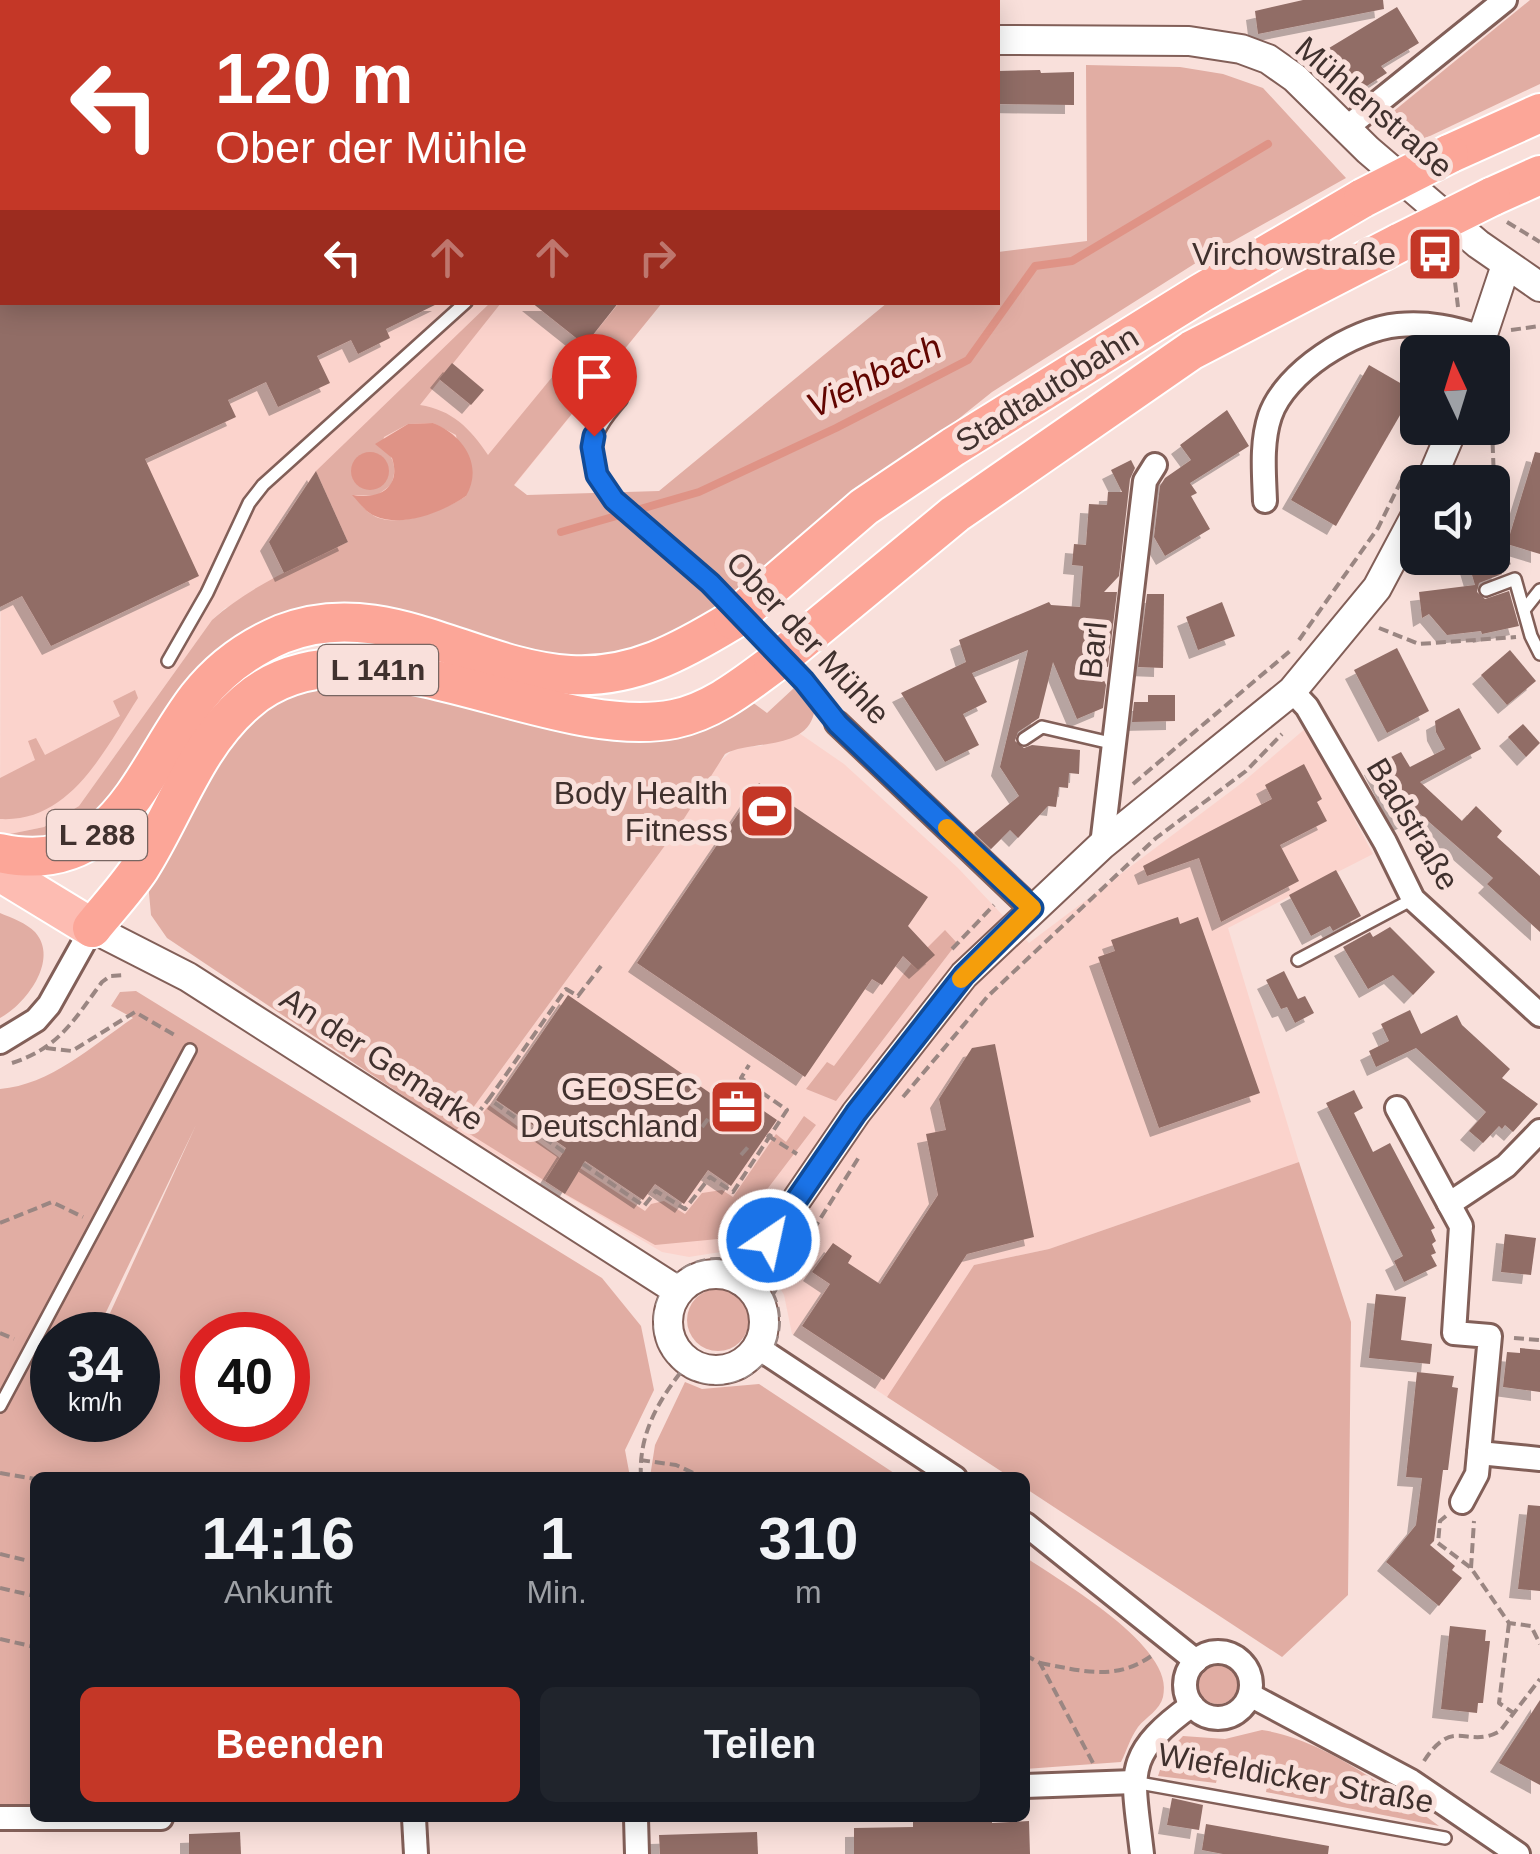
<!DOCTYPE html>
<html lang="de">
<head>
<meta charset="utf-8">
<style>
	body { margin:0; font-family:Helvetica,sans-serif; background:#20242c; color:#f1f3f6; height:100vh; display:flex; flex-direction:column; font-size:38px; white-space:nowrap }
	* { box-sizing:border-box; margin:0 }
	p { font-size:32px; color:#9ea1a6 }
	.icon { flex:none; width:55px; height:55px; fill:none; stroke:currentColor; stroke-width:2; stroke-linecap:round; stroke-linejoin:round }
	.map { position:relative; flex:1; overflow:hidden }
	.drawer { position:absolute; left:30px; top:1472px; width:1000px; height:350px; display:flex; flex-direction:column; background:#171b24; border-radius:15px; box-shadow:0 5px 25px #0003 }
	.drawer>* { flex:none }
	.hud { position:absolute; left:0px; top:0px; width:1000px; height:305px; box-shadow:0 5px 25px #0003; background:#c43727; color:#fff; overflow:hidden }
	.needle { width:65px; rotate:356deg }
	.buttons { position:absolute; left:1400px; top:335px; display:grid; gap:20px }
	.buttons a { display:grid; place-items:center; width:110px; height:110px; border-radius:15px; background:#171b24; box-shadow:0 5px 25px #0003; font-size:50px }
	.speed { position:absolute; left:30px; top:1312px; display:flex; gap:20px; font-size:50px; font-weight:700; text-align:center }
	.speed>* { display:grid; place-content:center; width:130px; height:130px; border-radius:50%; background:#171b24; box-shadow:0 5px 25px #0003; line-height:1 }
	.speed small { font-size:25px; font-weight:400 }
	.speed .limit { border:15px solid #d22; background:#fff; color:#111 }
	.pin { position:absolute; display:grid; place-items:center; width:85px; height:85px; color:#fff; margin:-102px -42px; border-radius:50% 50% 50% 0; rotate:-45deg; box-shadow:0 0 10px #0007 }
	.pin .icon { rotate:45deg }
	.me { position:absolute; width:110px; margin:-55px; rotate:34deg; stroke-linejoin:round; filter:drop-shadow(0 0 8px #0008) }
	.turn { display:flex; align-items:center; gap:35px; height:210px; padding:0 50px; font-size:45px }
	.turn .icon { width:130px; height:130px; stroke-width:2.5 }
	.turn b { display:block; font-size:70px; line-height:85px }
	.lanes { display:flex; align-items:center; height:95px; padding:0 50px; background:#0003; justify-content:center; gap:50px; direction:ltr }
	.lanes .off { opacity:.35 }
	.eta { display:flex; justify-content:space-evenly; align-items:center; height:170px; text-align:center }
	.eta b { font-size:60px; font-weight:600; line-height:70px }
	.action { display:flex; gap:20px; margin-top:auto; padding:20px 50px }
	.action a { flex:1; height:115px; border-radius:15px; background:#c43727; color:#fff; font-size:40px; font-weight:600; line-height:115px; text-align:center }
	.action a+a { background:#20242c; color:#f1f3f6 }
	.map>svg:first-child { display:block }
</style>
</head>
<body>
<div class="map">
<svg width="1540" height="1854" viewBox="0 0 1540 1854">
	<defs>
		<filter id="shadow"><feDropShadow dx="-9" dy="9" stdDeviation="0" flood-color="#0004"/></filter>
	</defs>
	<rect width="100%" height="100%" fill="#f9e0db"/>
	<g fill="#fbd3cc">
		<polygon points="2,147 2,302 662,303 479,529 225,608 212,620 79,806 44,827 0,836"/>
		<polygon points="1306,728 1373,854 1228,928 1299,1162 1049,1249 974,1265 887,1397 792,1334 784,1295 771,1273 760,1264 742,1255 727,1251 689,1257 662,1252 456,1131 680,825 716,765 735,748 760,746 799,733 844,764 958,868 1029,943 1243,782"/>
	</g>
	<g fill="#e1ada3" fill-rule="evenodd">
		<polygon points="1530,0 1540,0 1540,84 1411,145 1384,119"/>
		<path d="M1086 65 1180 67 1223 74 1263 88 1346 178 1210 254 992 392 699 627 601 661 289 617 111 810 44 845 0 836 44 827 79 806 212 620C251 585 302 564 348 542L316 471 490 303H501L420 405C452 410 470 428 488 455L581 342 585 345 619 303H662L514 485 527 495 659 491 887 303 998 302V252L1087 241ZM433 423 456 435 466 496C445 510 394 531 371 514 364 510 359 501 354 495L376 496 391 485C397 470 395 457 382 447L384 437 408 424Z"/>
		<path d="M332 677 626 734 748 699 767 713 794 688 814 713C806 751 750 740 725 754L680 825 456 1131 167 938 151 915 148 882 244 718Z"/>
		<path d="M135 690 138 698C105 749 71 823 0 819V778L35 760 28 741 36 738 45 755 120 716 113 701Z"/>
		<path d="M0 913C12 918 26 923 35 932 60 960 25 1005 0 1018Z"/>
		<polygon points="945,930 957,943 836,1101 806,1089 827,1062 834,1066 911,964"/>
		<path d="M136 991 602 1278 641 1326 654 1390 625 1450 630 1477 35 1478V1809L0 1810V1089C50 1085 92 1046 133 1018L111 1006 120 992ZM196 1125 100 1335H138V1420H52V1335H95ZM202 1335H288V1420H202Z"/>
		<polygon points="489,1105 560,1158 545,1181 468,1133"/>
		<polygon points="804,1116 816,1125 737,1229 718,1239 655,1245 565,1194 580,1168 645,1211 651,1204 664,1201 685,1214 702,1193 722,1190 733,1197 776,1134 786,1142"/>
		<polygon points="1299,1162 1351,1322 1348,1595 1282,1657 1025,1488 1025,1478 1010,1477 887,1397 974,1265 1049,1249"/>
		<circle cx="718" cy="1320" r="31"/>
		<polygon points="685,1382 702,1389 759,1384 900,1477 650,1477 655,1445"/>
		<path d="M1025 1557C1060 1581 1177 1647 1163 1697 1160 1710 1146 1717 1138 1727 1130 1738 1127 1750 1121 1762L1025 1769Z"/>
		<circle cx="1218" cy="1683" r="21"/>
		<path d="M1262 1730C1324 1739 1390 1790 1439 1826L1266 1792 1269 1775 1220 1766 1216 1783 1158 1776 1165 1755 1183 1736 1225 1739Z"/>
	</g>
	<g fill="#df9386">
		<path d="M433 423C463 435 484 465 466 496 443 512 403 528 375 516 365 512 359 502 352 495 378 500 402 488 392 458L375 444 408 424Z"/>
		<circle cx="370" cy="471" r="19"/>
	</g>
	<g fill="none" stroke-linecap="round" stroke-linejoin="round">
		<polyline stroke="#df9386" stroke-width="8" points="561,532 699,492 836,428 968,360 1035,266 1072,261 1268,144"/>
	</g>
	<g fill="#916d66" filter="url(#shadow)">
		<polygon points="1303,0 1383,0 1384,9 1258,34 1255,11"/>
		<polygon points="1397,7 1419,43 1381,66 1387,73 1356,93 1329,48"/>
		<polygon points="1040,70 1041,73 1074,72 1074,105 998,104 998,71"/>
		<polygon points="0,302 441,302 386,329 390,338 358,354 351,340 317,356 330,383 278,407 266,382 228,400 236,417 145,459 199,576 51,646 22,596 0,607"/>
		<polygon points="531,302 619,302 585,345"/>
		<polygon points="452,363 484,390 471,405 439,379"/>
		<polygon points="1369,365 1414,391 1336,526 1291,500"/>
		<polygon points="1227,410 1249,446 1190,483 1197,493 1191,496 1210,529 1165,556 1154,537 1160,486 1165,478 1191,460 1180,445"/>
		<polygon points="1535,452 1540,453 1540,554 1507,544"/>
		<polygon points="1131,460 1135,468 1130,479 1119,576 1104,592 1117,592 1108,667 1098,666 1106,685 1103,708 1077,719 1053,662 1039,718 1018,732 1015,741 1024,748 1032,745 1080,750 1079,774 1069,773 1068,788 1059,787 1056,807 1048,806 1018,838 1010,830 991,849 974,833 1019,796 1000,767 1028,650 972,673 987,702 963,714 979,745 945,762 901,693 966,662 959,640 1049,602 1051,605 1080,607 1083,566 1072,565 1074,544 1086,545 1089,504 1107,505 1108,492 1122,492 1111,470"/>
		<polygon points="316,471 348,542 284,573 269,542"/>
		<polygon points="1467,558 1497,558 1502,574 1479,583 1477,592 1485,599 1509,591 1519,626 1482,634 1481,631 1447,635 1429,614 1422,618 1419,592 1475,585"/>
		<polygon points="1147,594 1164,594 1163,668 1138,667"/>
		<polygon points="1222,602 1235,636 1198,650 1186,617"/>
		<polygon points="1397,648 1429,711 1387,733 1354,670"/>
		<polygon points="1510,650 1536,681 1507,705 1481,675"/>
		<polygon points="1148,695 1175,695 1175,721 1132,722 1134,702 1148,702"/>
		<polygon points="1459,708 1481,749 1420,782 1462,821 1476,806 1502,831 1497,837 1540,876 1540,932 1487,884 1493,878 1420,814 1402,822 1373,766 1401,752 1410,767 1445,749 1436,732 1435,721"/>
		<polygon points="1523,724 1540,743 1526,757 1508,737"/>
		<polygon points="1304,764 1322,799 1317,802 1327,821 1280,845 1299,881 1221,922 1199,858 1147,876 1143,866 1272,799 1265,785"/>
		<polygon points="759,783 928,897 908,926 935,955 918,970 903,956 882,985 872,979 805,1077 637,963"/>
		<polygon points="1336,870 1361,916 1333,931 1330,926 1311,936 1289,895"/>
		<polygon points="1178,917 1180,924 1198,917 1260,1093 1159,1128 1098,957 1115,951 1111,940"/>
		<polygon points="1390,927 1435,972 1413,995 1393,975 1368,989 1343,947 1370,932 1373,937"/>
		<polygon points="1284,971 1298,999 1305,996 1314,1013 1295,1023 1287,1007 1281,1009 1266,980"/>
		<polygon points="568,995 713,1095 721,1082 777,1120 731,1186 708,1170 684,1204 655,1184 643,1200 585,1161 565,1194 545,1181 566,1148 496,1100"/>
		<polygon points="1410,1010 1421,1034 1457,1015 1462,1025 1510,1069 1502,1078 1538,1104 1513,1132 1505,1125 1502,1129 1499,1126 1483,1143 1469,1131 1486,1112 1416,1048 1376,1067 1369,1051 1389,1041 1381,1024"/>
		<polygon points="995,1044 1034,1237 967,1254 884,1380 802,1326 830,1284 812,1272 833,1243 852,1256 848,1263 880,1284 938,1195 926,1134 946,1130 939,1099 972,1048"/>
		<polygon points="1354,1090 1363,1108 1354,1113 1373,1152 1390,1143 1435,1228 1431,1230 1436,1241 1432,1244 1436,1253 1431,1255 1437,1266 1404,1282 1394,1261 1403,1256 1326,1103"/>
		<polygon points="1505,1234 1536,1238 1531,1275 1501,1272"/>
		<polygon points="1376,1294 1406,1297 1401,1340 1432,1344 1430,1364 1369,1358"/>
		<polygon points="1520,1348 1540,1350 1540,1392 1503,1387 1507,1352 1520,1353"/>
		<polygon points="1417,1372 1454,1376 1452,1387 1458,1388 1448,1470 1443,1470 1434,1541 1430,1545 1455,1566 1452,1570 1462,1578 1439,1606 1386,1562 1416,1525 1422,1478 1406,1477"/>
		<polygon points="1528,1505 1540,1506 1540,1591 1518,1589"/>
		<polygon points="1450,1626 1486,1630 1485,1641 1490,1641 1483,1703 1478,1703 1477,1713 1441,1709"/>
		<polygon points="1540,1700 1540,1785 1499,1763"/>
		<polygon points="1172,1798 1203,1805 1199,1830 1167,1825"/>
		<polygon points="992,1820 992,1823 1029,1821 1030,1854 854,1854 854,1828 913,1827 913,1822"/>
		<polygon points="1206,1824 1329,1846 1328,1854 1223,1854 1202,1850"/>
		<polygon points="240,1832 241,1854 189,1854 189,1834"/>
		<polygon points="757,1832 758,1854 660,1854 659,1835"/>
	</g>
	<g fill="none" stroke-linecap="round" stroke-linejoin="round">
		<g stroke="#825f58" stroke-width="16">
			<g id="service">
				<polyline points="973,2 975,0"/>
				<path d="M621 400C587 439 584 456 614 500 695 568 772 640 837 723"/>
				<polyline points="1486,590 1515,579 1531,636 1540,654"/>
				<polyline points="1524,610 1540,590"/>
				<polyline points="168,661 207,593 249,503 263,485 466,302"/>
				<polyline points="1024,739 1042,727 1115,744"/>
				<polyline points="1298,960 1413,899"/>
				<polyline points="0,1406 190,1050"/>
				<polyline points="1134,1782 1445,1838"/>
			</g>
		</g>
		<g stroke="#825f58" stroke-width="28">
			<g id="minor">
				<polyline points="1345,129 1505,0"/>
				<path d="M1265 501C1264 473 1261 443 1270 416 1285 372 1353 329 1398 325 1428 322 1454 328 1482 337"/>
				<polyline points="1292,691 1307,707 1385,842 1413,899 1540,1015"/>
				<polyline points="837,723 1032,909"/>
				<polyline points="1102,845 1145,481 1155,465"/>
				<polyline points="0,1042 36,1020 49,1005 92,928"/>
				<polyline points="1397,1108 1461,1226 1454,1333 1490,1336 1477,1474 1462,1502"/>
				<polyline points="1449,1204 1506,1166 1540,1131"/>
				<polyline points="757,1347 955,1478"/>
				<polyline points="1479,1453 1540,1459"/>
				<polyline points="1025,1524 1196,1661"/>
				<circle cx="1218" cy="1685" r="33"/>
				<polyline points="1250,1695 1411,1781 1518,1854"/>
				<polyline points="1025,1786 1134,1782"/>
				<polyline points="0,1818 161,1818"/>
				<polyline points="414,1818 416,1854"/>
				<polyline points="636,1818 637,1854"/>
				<path d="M1142 1854C1133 1774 1121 1756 1192 1705"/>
			</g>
		</g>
		<g stroke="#825f58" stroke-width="32">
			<g id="tertiary">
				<polyline points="662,0 665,2"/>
				<polyline points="998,40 1189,41 1241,49 1268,59 1295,78 1368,150 1478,244 1540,287"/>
				<polyline points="1477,352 1506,265"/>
				<polyline points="1430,482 1453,428"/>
				<polyline points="92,928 188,977 678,1291"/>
				<circle cx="716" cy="1322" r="48"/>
				<polyline points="741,1281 856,1113 964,975 1102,845 1292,691 1377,588 1418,511"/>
			</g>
		</g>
		<g stroke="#fff" stroke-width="42">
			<polyline id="primary" points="0,872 92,928"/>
		</g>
		<g stroke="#fff" stroke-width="42">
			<g id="trunk">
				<polyline points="1449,154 1540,113"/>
				<polyline points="1491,197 1540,175"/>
				<polyline points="749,606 864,507 953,447 1201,293 1363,198"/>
				<polyline points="789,651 955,514 1192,350 1401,242"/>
				<path d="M0 853C117 878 142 769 198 697 220 669 249 648 282 634 383 594 471 669 570 675 632 679 682 651 733 620"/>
				<path d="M92 928C108 908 126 889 140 868 175 813 195 746 246 702 355 606 545 744 674 719 712 711 742 687 773 664"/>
			</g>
		</g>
		<g stroke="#9a8682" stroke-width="4" stroke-dasharray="10 5" stroke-linecap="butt">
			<polyline points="628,0 630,2"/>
			<polyline points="1507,222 1540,242"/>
			<polyline points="1438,258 1455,282 1458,307"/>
			<polyline points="1511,330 1540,326"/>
			<polyline points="1492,403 1499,367"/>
			<polyline points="1492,428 1496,531 1509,565"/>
			<polyline points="1379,628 1419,644 1516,637"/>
			<polyline points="1299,640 1378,528 1406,471"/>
			<polyline points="1133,784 1290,651"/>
			<polyline points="952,949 994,905"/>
			<polyline points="46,1048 72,1051 135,1012 178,1037"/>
			<path d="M12 1063C59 1048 74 1020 102 982L110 976 126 975"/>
			<polyline points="903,1097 988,996 1156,838 1246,771 1282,734"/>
			<polyline points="467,1127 489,1099"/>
			<polyline points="702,1127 708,1119"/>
			<polyline points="564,1152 489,1099 566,989 578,996 601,966"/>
			<polyline points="741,1155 748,1147"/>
			<polyline points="583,1164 644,1206 656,1191 685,1209 710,1177 733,1192 787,1110 741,1078 749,1065"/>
			<polyline points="0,1223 52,1202 83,1217"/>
			<circle cx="717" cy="1321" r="62"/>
			<polyline points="773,1294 859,1157"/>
			<polyline points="0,1333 14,1339"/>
			<polyline points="1514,1338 1540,1340"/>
			<polyline points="640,1460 676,1465 704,1478"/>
			<polyline points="0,1473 35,1479"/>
			<path d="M641 1478C638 1432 661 1396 689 1362"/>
			<polyline points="1446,1516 1440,1521 1438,1543 1471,1568 1509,1623 1531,1626 1540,1644"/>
			<polyline points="0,1554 29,1561"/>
			<polyline points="1471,1568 1474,1521"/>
			<polyline points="0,1588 35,1596"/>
			<polyline points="1509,1623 1499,1703 1515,1714"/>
			<polyline points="0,1639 35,1647"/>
			<polyline points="1025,1655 1040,1663 1093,1763"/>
			<path d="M1040 1663C1083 1671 1117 1682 1154 1654"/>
			<path d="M1424 1761C1454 1715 1467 1750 1500 1731L1540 1679"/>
		</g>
		<use href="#service" stroke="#fff" stroke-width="11"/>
		<use href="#minor" stroke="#fff" stroke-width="22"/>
		<use href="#tertiary" stroke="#fff" stroke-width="28"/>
		<use href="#primary" stroke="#fdbcb2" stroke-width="38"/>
		<use href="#trunk" stroke="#fca698" stroke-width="38"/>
		<g stroke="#fff" stroke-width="42" stroke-linecap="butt">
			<g id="trunk-bridge">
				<polyline points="1363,198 1449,154"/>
				<polyline points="1401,242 1491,197"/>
				<polyline points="733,620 749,606"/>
				<polyline points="773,664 789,651"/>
			</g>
		</g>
		<polyline stroke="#9a8682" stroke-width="4" stroke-dasharray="10 5" stroke-linecap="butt" points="767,1135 797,1154"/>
		<use href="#trunk-bridge" stroke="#fca698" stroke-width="38"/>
	</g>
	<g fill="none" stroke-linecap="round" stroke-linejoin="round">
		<g stroke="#114b97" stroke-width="25">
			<polyline id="route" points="594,436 592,447 597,475 614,500 710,583 804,681 838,724 1032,908 964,975 856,1113 769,1240"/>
		</g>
		<use href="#route" stroke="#1a73e8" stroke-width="18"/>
		<polyline stroke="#f59e0b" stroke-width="18" points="947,828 1032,908 961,979"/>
	</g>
	<defs>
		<g id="bus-square" transform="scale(2.875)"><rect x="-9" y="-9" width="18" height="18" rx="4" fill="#c43727" stroke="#f9e0db"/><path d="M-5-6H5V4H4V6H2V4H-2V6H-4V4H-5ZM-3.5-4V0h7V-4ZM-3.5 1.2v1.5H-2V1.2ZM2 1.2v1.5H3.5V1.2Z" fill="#fff"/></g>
		<g id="stadium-square" transform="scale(2.875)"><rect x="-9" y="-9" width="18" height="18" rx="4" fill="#c43727" stroke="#f9e0db"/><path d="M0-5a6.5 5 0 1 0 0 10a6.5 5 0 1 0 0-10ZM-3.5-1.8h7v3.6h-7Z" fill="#fff"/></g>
		<g id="office-square" transform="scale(2.875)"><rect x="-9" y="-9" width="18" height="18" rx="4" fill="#c43727" stroke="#f9e0db"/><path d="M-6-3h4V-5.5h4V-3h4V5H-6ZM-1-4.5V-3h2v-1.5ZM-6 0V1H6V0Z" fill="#fff"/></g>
	</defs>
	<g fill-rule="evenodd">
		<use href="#bus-square" x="1435" y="254"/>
		<use href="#stadium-square" x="767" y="811"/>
		<use href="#office-square" x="737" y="1107"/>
	</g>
	<g text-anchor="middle" stroke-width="10" stroke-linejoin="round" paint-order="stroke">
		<g fill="#f9e0db" stroke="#786662" stroke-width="2.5">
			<rect x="318" y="645" width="120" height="50" rx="8"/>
			<rect x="47" y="810" width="100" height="50" rx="8"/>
		</g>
		<g font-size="30" font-weight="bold" fill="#40312e">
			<text x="378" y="680">L 141n</text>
			<text x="97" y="845">L 288</text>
		</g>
		<g font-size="32" fill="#40312e" stroke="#f9e0db">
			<text transform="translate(1374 107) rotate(41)" y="11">Mühlenstraße</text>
			<text transform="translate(1047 389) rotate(-32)" y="11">Stadtautobahn</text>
			<text transform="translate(808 638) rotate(47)" y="11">Ober der Mühle</text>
			<text transform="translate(1093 650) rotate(-84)" y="11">Barl</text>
			<text transform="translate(1413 824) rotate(59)" y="11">Badstraße</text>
			<text transform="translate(382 1059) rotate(33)" y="11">An der Gemarke</text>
			<text transform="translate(1296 1778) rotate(10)" y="11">Wiefeldicker Straße</text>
		</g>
		<g font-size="32" fill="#40312e" stroke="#f9e0db" text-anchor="end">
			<text x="1396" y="265">Virchowstraße</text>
			<text x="728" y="804">Body Health<tspan x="728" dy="37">Fitness</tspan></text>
			<text x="698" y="1100">GEOSEC<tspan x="698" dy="37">Deutschland</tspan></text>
		</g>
		<g font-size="35" font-style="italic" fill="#620500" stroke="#f9e0db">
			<text transform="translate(874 376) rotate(-26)" y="12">Viehbach</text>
		</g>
	</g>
</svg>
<div class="buttons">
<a><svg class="needle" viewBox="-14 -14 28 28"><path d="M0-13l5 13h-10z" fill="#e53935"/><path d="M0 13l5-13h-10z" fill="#9ea1a6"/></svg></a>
<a><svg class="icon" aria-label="sound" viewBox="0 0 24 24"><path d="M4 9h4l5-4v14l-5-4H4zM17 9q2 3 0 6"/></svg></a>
</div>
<div class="speed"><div>34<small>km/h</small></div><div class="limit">40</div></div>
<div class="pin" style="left:594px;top:436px;background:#d93025"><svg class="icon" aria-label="arrive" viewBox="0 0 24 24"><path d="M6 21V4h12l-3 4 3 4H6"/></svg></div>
<svg class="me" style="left:769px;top:1240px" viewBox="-20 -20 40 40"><circle r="17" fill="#1a73e8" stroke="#fff" stroke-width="3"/><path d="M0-11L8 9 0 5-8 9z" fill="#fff"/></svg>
<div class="hud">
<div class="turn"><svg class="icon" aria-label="left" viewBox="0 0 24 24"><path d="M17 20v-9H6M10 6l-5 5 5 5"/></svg><div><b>120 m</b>Ober der Mühle</div></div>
<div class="lanes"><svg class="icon" aria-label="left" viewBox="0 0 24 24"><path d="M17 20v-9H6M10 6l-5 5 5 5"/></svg><svg class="icon off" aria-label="ahead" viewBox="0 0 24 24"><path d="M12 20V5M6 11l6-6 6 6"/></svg><svg class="icon off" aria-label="ahead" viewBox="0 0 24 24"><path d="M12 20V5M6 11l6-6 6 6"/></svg><svg class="icon off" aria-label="right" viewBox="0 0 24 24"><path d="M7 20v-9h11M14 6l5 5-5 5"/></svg></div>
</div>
<section class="drawer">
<div class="eta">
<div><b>14:16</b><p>Ankunft</p></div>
<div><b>1</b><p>Min.</p></div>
<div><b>310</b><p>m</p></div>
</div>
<div class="action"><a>Beenden</a><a>Teilen</a></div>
</section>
</div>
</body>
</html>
